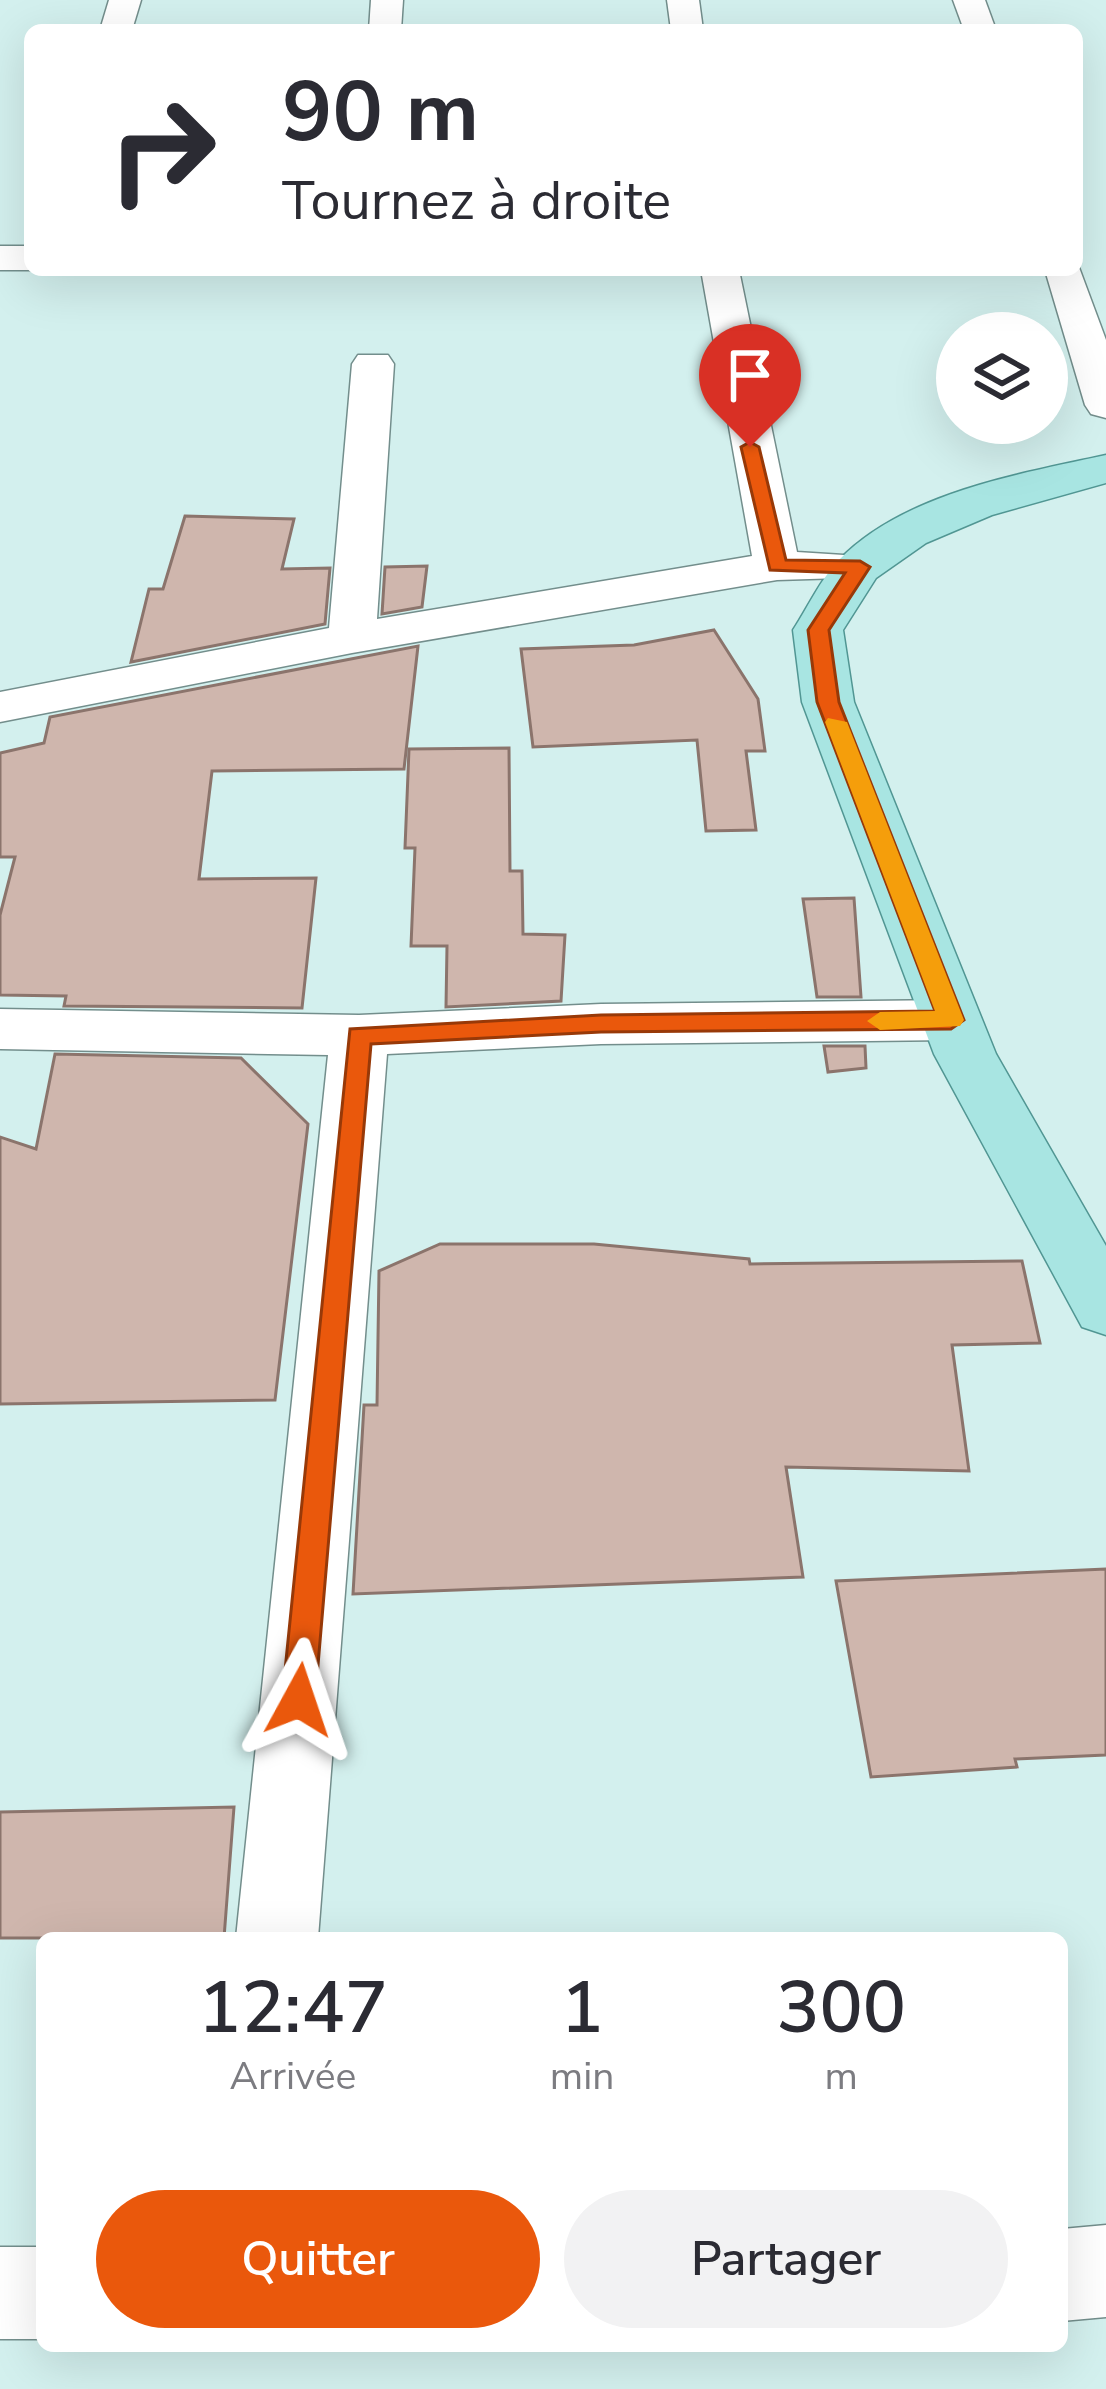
<!DOCTYPE html>
<html lang="fr">
<head>
<meta charset="utf-8">
<style>
	body { margin:0; font-family:"Nunito Sans",sans-serif; background:#f2f2f3; color:#2b2b33; height:100vh; display:flex; flex-direction:column; font-size:45px; white-space:nowrap }
	* { box-sizing:border-box; margin:0 }
	p { font-size:39px; color:#7c7c81 }
	.icon { flex:none; width:66px; height:66px; fill:none; stroke:currentColor; stroke-width:2; stroke-linecap:round; stroke-linejoin:round }
	.map { position:relative; flex:1; overflow:hidden }
	.panel { position:absolute; left:36px; top:1932px; width:1032px; height:420px; display:flex; flex-direction:column; background:#fff; border-radius:18px; box-shadow:0 12px 48px #0002 }
	.panel>* { flex:none }
	.banner { position:absolute; left:24px; top:24px; width:1059px; height:252px; border-radius:18px; box-shadow:0 12px 48px #0002; background:#fff; color:#2b2b33; overflow:hidden }
	.fabs { position:absolute; left:936px; top:312px; display:grid; gap:24px }
	.fabs a { display:grid; place-items:center; width:132px; height:132px; border-radius:50%; background:#fff; box-shadow:0 12px 48px #0002; font-size:60px }
	.pin { position:absolute; display:grid; place-items:center; width:102px; height:102px; color:#fff; margin:-123px -51px; border-radius:50% 50% 50% 0; rotate:-45deg; box-shadow:0 0 12px #0007 }
	.pin .icon { rotate:45deg }
	.me { position:absolute; width:132px; margin:-66px; rotate:5deg; stroke-linejoin:round; filter:drop-shadow(0 0 9px #0008) }
	.turn { display:flex; align-items:center; gap:42px; height:252px; padding:0 60px; font-size:54px }
	.turn .icon { width:156px; height:156px; stroke-width:2.5 }
	.turn b { display:block; font-size:84px; line-height:102px }
	.eta { display:flex; justify-content:space-evenly; align-items:center; height:204px; text-align:center }
	.eta b { font-size:72px; font-weight:600; line-height:84px }
	.action { display:flex; gap:24px; margin-top:auto; padding:24px 60px }
	.action a { flex:1; height:138px; border-radius:72px; background:#ea580c; color:#fff; font-size:48px; font-weight:600; line-height:138px; text-align:center }
	.action a+a { background:#f2f2f3; color:#2b2b33 }
	.map>svg:first-child { display:block }
</style>
</head>
<body>
<div class="map">
<svg width="1106" height="2389" viewBox="0 0 1106 2389">
	<rect width="100%" height="100%" fill="#d3f0ee"/>
	<g fill="#cfb6ad" stroke="#8b746c" stroke-width="3">
		<polygon points="185,516 294,519 282,569 330,568 325,624 131,662 149,589 163,589"/>
		<polygon points="427,566 422,607 382,614 385,567"/>
		<polygon points="714,630 758,699 765,751 746,751 756,830 706,831 697,740 533,747 521,649 634,645"/>
		<polygon points="418,646 404,769 212,771 199,879 316,878 302,1008 64,1006 66,996 0,995 0,915 15,857 0,857 0,753 44,743 50,717"/>
		<polygon points="509,748 510,871 522,871 523,934 565,935 561,1001 446,1007 447,946 411,946 415,848 405,848 409,749"/>
		<polygon points="854,898 861,997 817,997 803,899"/>
		<polygon points="824,1046 865,1046 866,1068 828,1072"/>
		<polygon points="55,1054 241,1058 308,1124 275,1400 0,1404 0,1137 36,1149"/>
		<polygon points="440,1244 594,1244 749,1259 750,1264 1022,1261 1040,1343 952,1345 969,1471 786,1467 803,1577 353,1594 364,1405 377,1405 379,1271"/>
		<polygon points="1106,1569 1106,1755 1015,1759 1017,1767 871,1777 836,1581"/>
		<polygon points="234,1807 224,1938 0,1938 0,1812"/>
	</g>
	<g fill="none" stroke-linecap="round" stroke-linejoin="round">
		<g stroke="#738e8c" stroke-width="3">
			<g id="minor">
				<polygon points="109,0 141,0 132,30 100,30"/>
				<polygon points="371,0 403,0 401,30 369,30"/>
				<polygon points="667,0 699,0 703,30 671,30"/>
				<polygon points="953,0 985,0 996,30 964,30"/>
				<rect x="0" y="246" width="30" height="24"/>
				<polygon points="1077,262 1106,340 1106,418 1091,414 1085,405 1045,270 1077,270"/>
				<polygon points="701,270 739,270 797,552 875,557 882,567 875,577 777,580 352,653 0,722 0,692 329,628 352,364 358,355 388,355 394,364 377,619 752,556"/>
				<polygon points="951,1000 972,1006 980,1020 972,1034 951,1040 601,1044 387,1054 318,1938 236,1938 328,1055 0,1049 0,1009 359,1015 601,1004"/>
				<polygon points="1106,2225 1106,2317 1062,2321 1062,2229"/>
				<rect x="0" y="2247" width="42" height="92"/>
			</g>
		</g>
		<g stroke="#519693" stroke-width="3">
			<path id="major" d="M1106 455V483L992 515 926 543 876 578 843 630 854 702 996 1054 1106 1246V1335L1082 1327 934 1054 802 702 793 630C808 607 820 580 839 560 904 493 1019 474 1106 455Z"/>
		</g>
		<use href="#minor" fill="#fff" fill-rule="evenodd"/>
		<use href="#major" fill="#a8e5e2" fill-rule="evenodd"/>
	</g>
	<polygon fill="#ea580c" stroke="#983908" stroke-width="3" points="750,442 759,447 786,560 860,561 870,567 829,630 839,702 964,1020 951,1029 601,1032 371,1044 315,1700 310,1711 299,1715 287,1711 282,1700 350,1029 601,1015 935,1011 817,702 808,630 845,573 770,570 741,447"/>
	<polygon fill="#f59e0b" points="828,718 847,722 964,1020 960,1026 880,1030 867,1021 880,1012 935,1011 825,722"/>
</svg>
<div class="fabs">
<a><svg class="icon" aria-label="layers" viewBox="0 0 24 24"><path d="M12 4l9 5-9 5-9-5zM3 14l9 5 9-5"/></svg></a>
</div>
<div class="pin" style="left:750px;top:447px;background:#d93025"><svg class="icon" aria-label="arrive" viewBox="0 0 24 24"><path d="M6 21V4h12l-3 4 3 4H6"/></svg></div>
<svg class="me" style="left:299px;top:1700px" viewBox="-20 -20 40 40"><path d="M0-17L14 15 0 8-14 15z" fill="#ea580c" stroke="#fff" stroke-width="4"/></svg>
<div class="banner">
<div class="turn"><svg class="icon" aria-label="right" viewBox="0 0 24 24"><path d="M7 20v-9h11M14 6l5 5-5 5"/></svg><div><b>90 m</b>Tournez à droite</div></div>
</div>
<section class="panel">
<div class="eta">
<div><b>12:47</b><p>Arrivée</p></div>
<div><b>1</b><p>min</p></div>
<div><b>300</b><p>m</p></div>
</div>
<div class="action"><a>Quitter</a><a>Partager</a></div>
</section>
</div>
</body>
</html>
